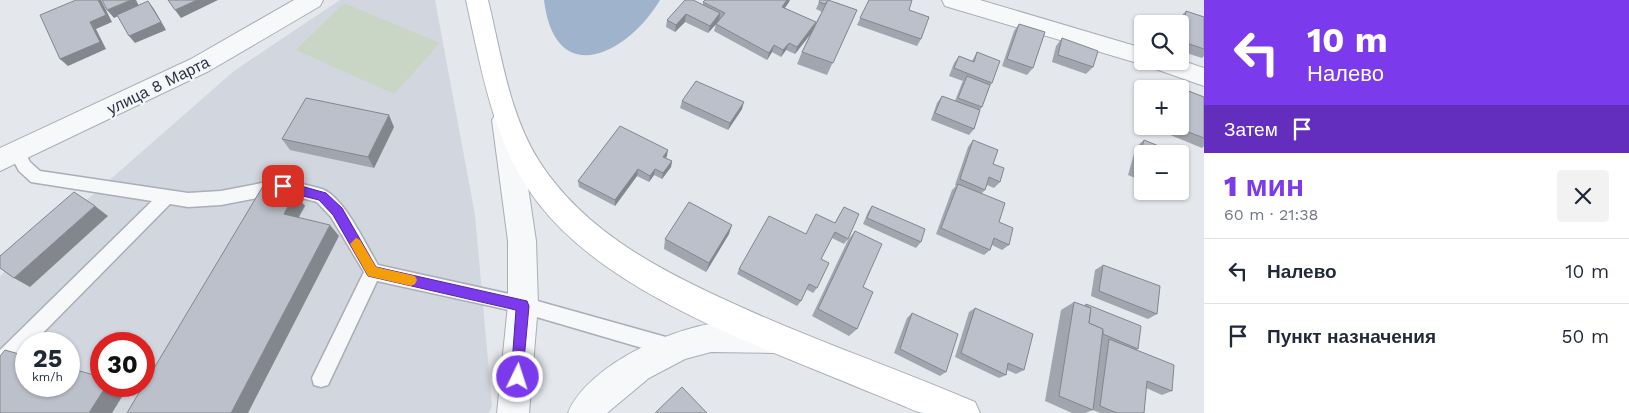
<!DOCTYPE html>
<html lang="ru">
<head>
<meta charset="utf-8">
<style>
	body { margin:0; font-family:"Work Sans",sans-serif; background:#f2f2f3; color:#1f2937; height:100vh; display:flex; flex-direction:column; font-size:19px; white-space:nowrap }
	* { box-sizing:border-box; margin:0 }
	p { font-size:16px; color:#747a83 }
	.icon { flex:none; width:28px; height:28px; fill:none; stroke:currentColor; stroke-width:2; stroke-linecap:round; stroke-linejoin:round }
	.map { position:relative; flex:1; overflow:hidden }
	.panel { display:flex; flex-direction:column; background:#fff; width:425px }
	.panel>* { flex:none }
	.top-card { background:#7c3aed; color:#fff; overflow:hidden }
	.controls { position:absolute; left:1134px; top:15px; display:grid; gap:10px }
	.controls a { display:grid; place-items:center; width:55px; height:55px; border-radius:5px; background:#fff; box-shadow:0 1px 4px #0004; font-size:25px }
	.speed { position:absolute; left:15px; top:332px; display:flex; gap:10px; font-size:25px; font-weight:700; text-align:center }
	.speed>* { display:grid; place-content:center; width:65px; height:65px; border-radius:50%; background:#fff; box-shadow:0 1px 4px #0004; line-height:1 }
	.speed small { font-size:12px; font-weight:400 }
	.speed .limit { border:8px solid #d22; background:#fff; color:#111 }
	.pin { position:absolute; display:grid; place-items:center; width:42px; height:42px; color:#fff; margin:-21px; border-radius:10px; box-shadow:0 2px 8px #0006 }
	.me { position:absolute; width:55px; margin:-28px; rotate:4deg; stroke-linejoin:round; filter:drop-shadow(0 0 4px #0008) }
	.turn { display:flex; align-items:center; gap:18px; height:105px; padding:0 20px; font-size:22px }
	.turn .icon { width:65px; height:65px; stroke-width:2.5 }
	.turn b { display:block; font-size:35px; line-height:42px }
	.then { display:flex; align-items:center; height:48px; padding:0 20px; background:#0003; gap:10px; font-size:19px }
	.round { display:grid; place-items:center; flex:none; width:52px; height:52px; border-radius:5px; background:#f2f2f3 }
	.headline { display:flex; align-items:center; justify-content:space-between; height:85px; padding:0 20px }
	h1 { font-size:30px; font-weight:800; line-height:38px; color:#7c3aed }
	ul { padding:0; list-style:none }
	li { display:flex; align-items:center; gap:15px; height:65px; padding:0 20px; border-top:1px solid #e0e1e3 }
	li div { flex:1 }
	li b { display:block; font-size:19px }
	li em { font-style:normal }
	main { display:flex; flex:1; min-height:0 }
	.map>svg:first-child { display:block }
</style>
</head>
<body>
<main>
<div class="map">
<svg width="1204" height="413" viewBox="0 0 1204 413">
	<rect width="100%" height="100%" fill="#e4e7ec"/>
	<path fill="#d2d6de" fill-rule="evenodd" d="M340 0H435L475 215 492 405 489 413H0V276L234 71ZM26 344H69V386H26ZM101 344H144V386H101Z"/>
	<polygon fill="#c9d6c5" points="344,3 440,43 394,94 296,50"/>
	<path fill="#9fb4cc" d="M544 0H660C628 54 555 91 544 0Z"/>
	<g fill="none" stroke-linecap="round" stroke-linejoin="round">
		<g stroke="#a9aeb7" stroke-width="3">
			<path id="lane" d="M17 146 22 147 30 162 40 171 188 193 221 191 283 179 322 189C344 197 366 245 378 265L523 297 673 339 679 342 682 348 679 354 673 357 523 313 377 281 328 385 321 387 314 385 312 378 364 272 331 217 317 202 283 193 221 205 188 207 170 204 32 344H26V350L7 369 0 372V350L152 201 31 182 19 171 9 152 12 147Z"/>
		</g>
		<g stroke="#a9aeb7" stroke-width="2">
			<g id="street">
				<polygon points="294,0 323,0 320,6 209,71 0,171 0,148 191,59"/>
				<polygon points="942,0 980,0 1142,48 1142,61 1180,60 1204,68 1204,86 1144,65 945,6"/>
				<polygon points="505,110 514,113 518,120 536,241 538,305 529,413 497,413 508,305 508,241 492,120 496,113"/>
				<path d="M729 322 774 323 785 328 789 338 785 348 774 353 711 352 685 359 649 378 607 413H568C587 365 679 323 729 322Z"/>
			</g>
		</g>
		<g stroke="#a9aeb7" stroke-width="2">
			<path id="secondary" d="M466 0H488C501 53 509 114 539 161 586 234 665 273 741 307 818 342 898 369 975 402L980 413C962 413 942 413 924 413 915 412 907 407 899 404 880 396 861 389 843 381 745 341 605 290 539 204 493 145 482 71 466 0Z"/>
		</g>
		<use href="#lane" fill="#f7f8fa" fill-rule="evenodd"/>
		<use href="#street" fill="#f7f8fa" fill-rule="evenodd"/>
		<use href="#secondary" fill="#fff" fill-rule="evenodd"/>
	</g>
	<g fill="#a1a5ae">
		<polygon points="869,0 909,10 921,39 917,46 857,25"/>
		<polygon points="703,2 789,2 785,8 816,22 822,12 816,9 819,2 835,2 857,10 827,75 797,64 802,52 811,33 795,54 786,50 781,57 772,52 767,60 714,31 716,24 708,33 685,22 675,32 666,27 667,20 703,5"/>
		<polygon points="1186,11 1204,17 1204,56 1202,58 1180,51 1180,24 1178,24 1178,19"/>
		<polygon points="1019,24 1033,68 1027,75 1002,66 1014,31"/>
		<polygon points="1062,38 1093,67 1086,74 1052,62 1056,46"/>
		<polygon points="977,52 992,83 990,86 982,107 980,110 974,129 969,135 931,120 937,103 942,96 955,101 962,83 963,81 949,76 954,63 959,56 972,61"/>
		<polygon points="1170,84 1204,97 1204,146 1202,148 1153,128 1153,126 1180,126 1180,89 1164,89"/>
		<polygon points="682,101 742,109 728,130 680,108"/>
		<polygon points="394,127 374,168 290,150 282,139"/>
		<polygon points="973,140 993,164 1000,182 994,188 987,185 985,190 982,193 999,222 1009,245 1002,250 992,245 990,250 984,255 936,234 952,190 956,186 955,185 968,147"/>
		<polygon points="1144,140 1142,154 1142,181 1128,175 1136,147"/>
		<polygon points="667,156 666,158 672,161 671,167 662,179 654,175 649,182 637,176 615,206 579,187 578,181"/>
		<polygon points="872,206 921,242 916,248 863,224 868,212"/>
		<polygon points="844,207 848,239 844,244 832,238 821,259 817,288 813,293 806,289 801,301 797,306 737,274 739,269 806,234 835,223"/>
		<polygon points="855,231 863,287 857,329 849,336 812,316 848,240"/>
		<polygon points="729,234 706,272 664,249 665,239"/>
		<polygon points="1103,265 1157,314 1148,319 1091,296 1095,270"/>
		<polygon points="1074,302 1084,306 1086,304 1138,349 1136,350 1172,391 1162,395 1146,388 1144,413 1100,413 1093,410 1085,413 1072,413 1045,401 1061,310"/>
		<polygon points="975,308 1024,370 1016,374 1007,370 1006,375 999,378 955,357 969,312"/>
		<polygon points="912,313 946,372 940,376 894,353 907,318"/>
	</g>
	<g fill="#83868d">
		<polygon points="98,0 101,0 112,22 96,29 106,49 68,66 60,59 90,22"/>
		<polygon points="131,0 136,0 139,6 114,18 107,10"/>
		<polygon points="197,0 218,0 181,18 175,10"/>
		<polygon points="787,0 790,0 789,2 780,14 782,7"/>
		<polygon points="148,1 154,9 166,30 135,43 129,36"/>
		<polygon points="720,13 719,21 708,33 710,26"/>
		<polygon points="686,14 685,22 675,32 676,25"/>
		<polygon points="816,22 814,30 795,54 797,47"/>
		<polygon points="789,43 786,50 781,57 783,50"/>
		<polygon points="774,45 772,52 767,60 769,53"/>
		<polygon points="744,102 742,109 728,130 730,123"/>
		<polygon points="389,115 394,127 374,168 368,157"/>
		<polygon points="668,150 667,156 662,163 663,157"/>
		<polygon points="672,161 671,167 662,179 663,173"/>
		<polygon points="638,169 637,176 615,206 615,200"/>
		<polygon points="655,169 654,175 649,182 650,176"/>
		<polygon points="295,193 305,206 294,226 284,214"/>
		<polygon points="95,206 108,216 30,287 14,278"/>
		<polygon points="330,225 339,236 248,413 231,413"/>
		<polygon points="732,225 729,234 706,272 709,263"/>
		<polygon points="106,386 128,387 112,413 89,413"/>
	</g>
	<g fill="#bbc0ca" stroke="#83868d">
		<polygon points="76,0 98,0 106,15 90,22 100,42 60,59 40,15"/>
		<polygon points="102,0 131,0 107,10"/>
		<polygon points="168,0 197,0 175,10"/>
		<polygon points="685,0 693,0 720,13 710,26 686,14 676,25 667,20"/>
		<polygon points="705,0 787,0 782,7 816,22 797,47 789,43 783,50 774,45 769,53 716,24 725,13 703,2"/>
		<polygon points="820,0 828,0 825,4 819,2"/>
		<polygon points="828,0 857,10 833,63 802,52"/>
		<polygon points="869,0 912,0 909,10 929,17 921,39 860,18"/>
		<polygon points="148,1 161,22 129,36 117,15"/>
		<polygon points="1186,11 1204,17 1204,49 1181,41"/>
		<polygon points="1019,24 1045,32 1033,68 1007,59"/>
		<polygon points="1062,38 1098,51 1093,67 1058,55"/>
		<polygon points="977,52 1000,61 992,83 954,68 959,56 974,62"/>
		<polygon points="967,76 990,85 982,107 958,98"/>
		<polygon points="696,81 744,102 730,123 682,101"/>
		<polygon points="1170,84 1204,97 1204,138 1173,126 1180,126 1180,89 1168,89"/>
		<polygon points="942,96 980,110 974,129 935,113"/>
		<polygon points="306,98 389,115 368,157 282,139"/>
		<polygon points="620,126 668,150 663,157 672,161 663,173 655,169 650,176 638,169 615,200 578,181"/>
		<polygon points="973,140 998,150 993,164 1004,168 1000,182 989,177 985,190 960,179"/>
		<polygon points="1144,140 1166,149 1165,154 1142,154 1142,171 1136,168"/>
		<polygon points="958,184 1005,203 999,222 1013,228 1009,245 994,238 990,250 941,228"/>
		<polygon points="263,186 295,193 284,214 330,225 231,413 127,413 143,386 144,386 144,385"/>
		<polygon points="74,192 95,206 14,278 0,268 0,256"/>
		<polygon points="689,202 732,225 709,263 665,239"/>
		<polygon points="872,206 925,229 921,242 867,218"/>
		<polygon points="844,207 859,214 848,239 835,232 821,259 829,263 817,288 809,284 801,301 739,269 769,216 806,234 816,214 835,223"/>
		<polygon points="855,231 882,244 863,287 873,292 857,329 818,309"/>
		<polygon points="1103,265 1160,286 1157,314 1099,291"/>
		<polygon points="1074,302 1091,308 1089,323 1103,329 1093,410 1059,396"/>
		<polygon points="1086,304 1141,326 1138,349 1103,334 1103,329 1089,323 1091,308 1086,306"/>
		<polygon points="975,308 1033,334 1024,370 1008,363 1006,375 961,353"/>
		<polygon points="912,313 958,334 946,372 900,349"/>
		<polygon points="1109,339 1174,365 1172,391 1147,381 1144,413 1117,413 1100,406"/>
		<polygon points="5,350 26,356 26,386 69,386 69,368 101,377 101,386 106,386 89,413 0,413 0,356"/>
		<polygon points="682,387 707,413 655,413"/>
	</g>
	<polygon fill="#7c3aed" stroke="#51269a" points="283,181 326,193 342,208 376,267 527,301 529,306 522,382 518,384 513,382 511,377 516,310 368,276 333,215 319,200 279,190 278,186"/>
	<polygon fill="#f59e0b" points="356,238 360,240 376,267 415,276 417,280 415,284 411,286 368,276 350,244"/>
	<g text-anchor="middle" stroke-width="4.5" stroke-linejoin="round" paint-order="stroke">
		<g font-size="16" fill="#2b3445" stroke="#f4f6f9">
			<text transform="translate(158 85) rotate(-26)" y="6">улица 8 Марта</text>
		</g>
	</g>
</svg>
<div class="controls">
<a><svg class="icon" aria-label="search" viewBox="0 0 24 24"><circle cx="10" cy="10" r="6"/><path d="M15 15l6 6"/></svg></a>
<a>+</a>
<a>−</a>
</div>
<div class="speed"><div>25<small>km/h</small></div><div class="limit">30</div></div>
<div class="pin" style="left:283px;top:186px;background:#d93025"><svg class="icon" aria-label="arrive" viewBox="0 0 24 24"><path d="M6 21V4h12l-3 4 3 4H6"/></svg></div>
<svg class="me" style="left:518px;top:377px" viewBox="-20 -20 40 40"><circle r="17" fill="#7c3aed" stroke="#fff" stroke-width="3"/><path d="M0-11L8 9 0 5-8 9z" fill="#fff"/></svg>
</div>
<section class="panel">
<div class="top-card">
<div class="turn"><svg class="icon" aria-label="left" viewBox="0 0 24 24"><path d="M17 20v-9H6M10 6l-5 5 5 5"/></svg><div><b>10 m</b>Налево</div></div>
<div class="then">Затем<svg class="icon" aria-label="arrive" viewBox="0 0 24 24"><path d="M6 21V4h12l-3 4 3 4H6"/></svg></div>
</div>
<div class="headline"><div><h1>1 мин</h1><p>60 m · 21:38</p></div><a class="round"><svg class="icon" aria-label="close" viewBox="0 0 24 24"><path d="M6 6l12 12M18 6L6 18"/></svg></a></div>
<ul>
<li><svg class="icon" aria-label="left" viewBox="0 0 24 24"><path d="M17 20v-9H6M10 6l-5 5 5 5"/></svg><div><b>Налево</b></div><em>10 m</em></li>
<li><svg class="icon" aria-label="arrive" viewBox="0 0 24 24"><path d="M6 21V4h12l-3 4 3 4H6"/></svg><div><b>Пункт назначения</b></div><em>50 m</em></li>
</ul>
</section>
</main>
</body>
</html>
